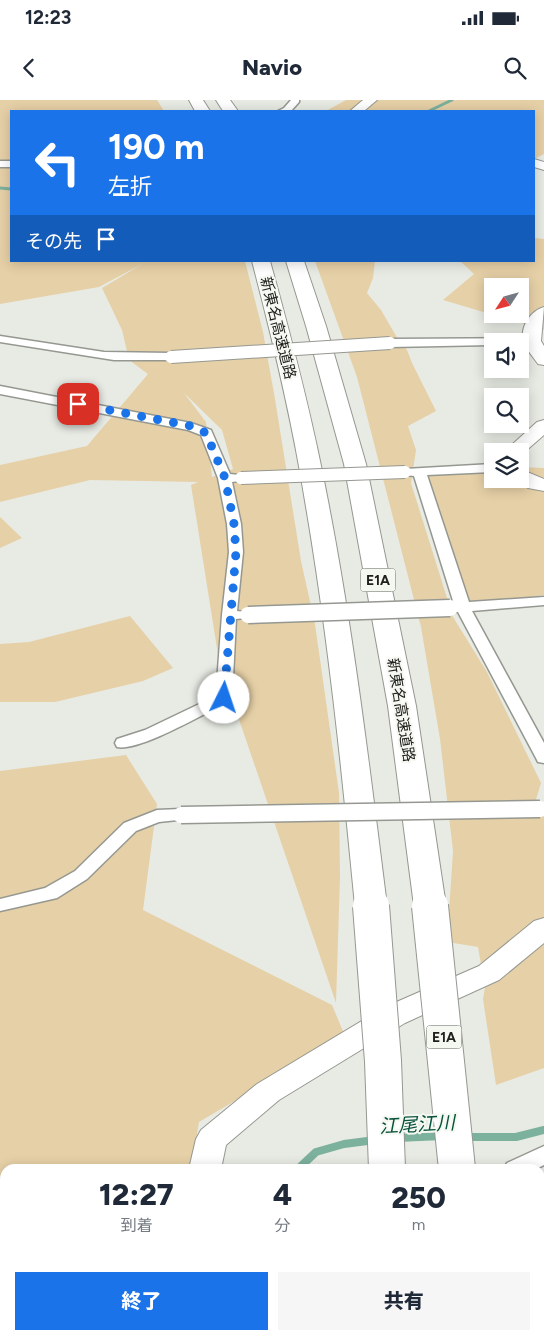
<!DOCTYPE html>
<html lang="ja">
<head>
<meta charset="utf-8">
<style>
	body { margin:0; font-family:Figtree,"Noto Sans JP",sans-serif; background:#f6f6f7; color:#1f2937; height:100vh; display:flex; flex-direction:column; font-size:19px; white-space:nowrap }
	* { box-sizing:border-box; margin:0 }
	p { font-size:16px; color:#747a83 }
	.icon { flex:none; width:28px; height:28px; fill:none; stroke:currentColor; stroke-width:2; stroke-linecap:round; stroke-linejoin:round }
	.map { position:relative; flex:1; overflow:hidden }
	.side { position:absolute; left:0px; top:1064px; width:545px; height:176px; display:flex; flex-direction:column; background:#fff; border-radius:15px 15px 0 0; box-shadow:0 2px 12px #0003 }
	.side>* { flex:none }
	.top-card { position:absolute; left:10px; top:10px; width:525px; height:152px; border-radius:0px; box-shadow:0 2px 12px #0003; background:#1a73e8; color:#fff; overflow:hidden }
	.needle { width:32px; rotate:234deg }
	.fabs { position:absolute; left:484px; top:178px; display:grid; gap:10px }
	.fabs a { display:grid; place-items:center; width:45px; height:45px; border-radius:0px; background:#fff; box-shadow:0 2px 12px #0003; font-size:25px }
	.pin { position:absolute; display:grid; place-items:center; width:42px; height:42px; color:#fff; margin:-21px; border-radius:10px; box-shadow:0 2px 8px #0006 }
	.me { position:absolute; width:55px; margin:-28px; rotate:4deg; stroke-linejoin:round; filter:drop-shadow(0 0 4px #0008) }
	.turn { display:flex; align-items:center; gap:18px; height:105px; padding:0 15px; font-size:22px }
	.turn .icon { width:65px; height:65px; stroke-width:2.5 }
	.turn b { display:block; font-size:35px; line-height:42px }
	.then { display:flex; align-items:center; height:48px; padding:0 15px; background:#0003; gap:10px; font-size:19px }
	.eta { display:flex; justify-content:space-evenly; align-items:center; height:85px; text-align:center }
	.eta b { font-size:30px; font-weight:800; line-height:35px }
	.cta { display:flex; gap:10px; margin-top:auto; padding:10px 15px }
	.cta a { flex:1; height:58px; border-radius:0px; background:#1a73e8; color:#fff; font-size:20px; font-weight:800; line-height:58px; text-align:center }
	.cta a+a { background:#f6f6f7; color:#1f2937 }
	.status { display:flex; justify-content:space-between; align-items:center; height:35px; padding:0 25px; background:#fff; direction:ltr }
	.status svg { height:14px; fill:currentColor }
	header { display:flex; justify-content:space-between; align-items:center; height:65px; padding:0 15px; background:#fff; font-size:22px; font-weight:800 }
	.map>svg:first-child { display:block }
</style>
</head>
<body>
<div class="status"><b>12:23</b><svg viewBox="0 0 49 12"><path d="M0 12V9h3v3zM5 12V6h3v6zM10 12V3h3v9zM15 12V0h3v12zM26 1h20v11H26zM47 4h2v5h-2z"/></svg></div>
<header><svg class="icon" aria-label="back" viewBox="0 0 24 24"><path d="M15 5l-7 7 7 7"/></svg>Navio<svg class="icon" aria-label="search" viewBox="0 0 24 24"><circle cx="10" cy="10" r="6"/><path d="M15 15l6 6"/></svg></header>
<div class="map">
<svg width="544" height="1239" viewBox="0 0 544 1239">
	<rect width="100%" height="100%" fill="#e8ebe4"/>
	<g fill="#e6d0a7" fill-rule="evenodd">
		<path d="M0 0H157L164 11H11V161H245L263 232 275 299 301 461 315 524 339 693 340 777 336 903 219 561 191 385 198 382 90 380 0 402V365L87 346 148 274 129 260 122 230 102 188 144 163 99 187 0 204ZM184 293 222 330 233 369 212 377 206 322Z"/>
		<polygon points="346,0 544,0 544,54 534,59 534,11 326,11"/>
		<path d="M534 138 544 139V230L443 200 474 174 460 161H534ZM492 186H520V214H492Z"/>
		<polygon points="315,161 375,161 373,178 367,193 381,210 399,241 407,250 412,263 436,311 408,326 416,350 411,383 453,517 487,572 541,683 531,716 544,716 544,968 496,985 483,899 485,887 478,847 447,842 453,751 440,639 421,527 357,277"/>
		<polygon points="520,367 544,368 544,495 469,506 419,371 492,368 492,379 520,379"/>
		<polygon points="0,417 22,438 0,448"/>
		<polygon points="130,516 173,568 143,581 55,602 0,602 0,544 29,542"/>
		<polygon points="126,655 157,704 143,810 332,905 345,936 199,1022 191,1069 5,1069 5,1235 265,1235 262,1239 0,1239 0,671"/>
		<polygon points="544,1183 544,1239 527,1239 527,1235 540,1235 540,1184"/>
	</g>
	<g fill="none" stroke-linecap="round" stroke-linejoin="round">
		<g stroke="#7cb19d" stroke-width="3">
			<polyline points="429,11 452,0"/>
			<polyline points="0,88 11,89"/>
		</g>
		<g stroke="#7cb19d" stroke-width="8">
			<polyline points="464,1037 516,1037 544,1030"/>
			<polyline points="397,1038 443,1036"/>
			<polyline points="298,1069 316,1052 344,1044 375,1040"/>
			<polyline points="0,1128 5,1136"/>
		</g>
		<g stroke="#959891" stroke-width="3">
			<g id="street">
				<polygon points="291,0 299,0 299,2 291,11 278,11 284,8"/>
				<rect x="0" y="61" width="11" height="6"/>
				<polygon points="0,236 104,252 171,253 177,257 175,260 114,260 0,242"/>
				<polygon points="532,238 536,239 538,241 536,243 520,245 520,241 492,241 492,245 390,247 384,243 390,239"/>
				<path d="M0 286 191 323 211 330 230 374 239 375 241 378 239 381 232 382 241 424 243 452 237 511 245 512 247 515 245 518 236 519 232 598 230 601C207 612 139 652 117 647L115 643 117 639 145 630 216 596 222 515 229 452 227 424 218 378 201 335 188 330 0 294Z"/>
				<polygon points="492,364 492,372 427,375 469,502 544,497 544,505 472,511 544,643 544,663 538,662 536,658 458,512 449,511 447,508 449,505 454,504 414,376 405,375 403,372 405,369"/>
				<polygon points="181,709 187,711 190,715 187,719 159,722 136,731 87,779 57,798 0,811 0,799 45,788 75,771 124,723 157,710"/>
				<polygon points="544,1046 544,1065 536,1069 504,1069 507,1063"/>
			</g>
		</g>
		<g stroke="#959891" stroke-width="2">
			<g id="secondary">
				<polygon points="363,0 377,0 364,11 350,11"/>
				<polygon points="534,59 544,62 544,70 534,67"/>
				<path d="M544 207 541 241 544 246V265L538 264C533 257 527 250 524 243 519 228 530 211 544 207Z"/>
				<polygon points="544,320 544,335 521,355 520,351 505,351 537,322"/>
				<polygon points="520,369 544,379 544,391 528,388 513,379 520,379"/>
				<polygon points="544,818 544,843 499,880 405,923 279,1000 226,1045 221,1069 189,1069 196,1039 201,1030 257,984 385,907 479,866 534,821"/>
				<polygon points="544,1139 544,1168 540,1169 540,1140"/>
			</g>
		</g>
		<g stroke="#959891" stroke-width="2">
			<g id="highway">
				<polygon points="189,0 203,0 210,11 195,11"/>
				<polygon points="216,0 230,0 238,11 223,11"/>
				<path d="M252 161H270C292 240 313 320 328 401 354 535 370 671 387 806L382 814 371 817 360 814 355 806C342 671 328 535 305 401 292 320 273 241 252 161Z"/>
				<polygon points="286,161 304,161 326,226 366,364 416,606 446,806 441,814 430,817 419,814 414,806 388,606 344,364 306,226"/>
				<polygon points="374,1235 414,1235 415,1239 375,1239"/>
				<rect x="453" y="1235" width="40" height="4"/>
			</g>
		</g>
		<use href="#street" fill="#fff" fill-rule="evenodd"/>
		<use href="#secondary" fill="#fff" fill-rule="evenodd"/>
		<use href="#highway" fill="#fff" fill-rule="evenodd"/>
		<g stroke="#959891" stroke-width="14" stroke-linecap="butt">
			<g id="street-bridge-far1">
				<polyline points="171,257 390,243"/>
				<polyline points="241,378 405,372"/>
			</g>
		</g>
		<g stroke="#959891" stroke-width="19" stroke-linecap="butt">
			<g id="street-bridge">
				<polyline points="248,515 450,508"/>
				<polyline points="181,715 540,709"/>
			</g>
		</g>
		<g stroke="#959891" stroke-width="38" stroke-linecap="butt">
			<g id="highway-bridge">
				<polyline points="371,806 383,961 387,1069"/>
				<polyline points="430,806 457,1069"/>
			</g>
		</g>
		<use href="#street-bridge-far1" stroke="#fff" stroke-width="12"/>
		<use href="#street-bridge" stroke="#fff" stroke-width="16"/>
		<use href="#highway-bridge" stroke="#fff" stroke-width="36"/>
	</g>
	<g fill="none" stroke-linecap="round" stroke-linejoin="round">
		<polyline stroke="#1a73e8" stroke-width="9" stroke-dasharray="0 16.2" points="78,304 191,326 206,333 225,378 234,424 236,452 224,598"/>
	</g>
	<g text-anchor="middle" stroke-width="4" stroke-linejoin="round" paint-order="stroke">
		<g fill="#f5f8f1" stroke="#60625d" stroke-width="1">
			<rect x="360.5" y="468.5" width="35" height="23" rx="4"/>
			<rect x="426.5" y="925.5" width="35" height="23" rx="4"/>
		</g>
		<g font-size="14" font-weight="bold" fill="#20211e">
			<text x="378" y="485">E1A</text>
			<text x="444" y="942">E1A</text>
		</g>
		<g font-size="15" fill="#20211e" stroke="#f5f8f1">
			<text transform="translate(278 228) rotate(76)" y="5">新東名高速道路</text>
			<text transform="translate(401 610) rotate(81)" y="5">新東名高速道路</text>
		</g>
		<g font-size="19" font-style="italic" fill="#08523e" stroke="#f5f8f1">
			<text transform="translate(417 1024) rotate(-3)" y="7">江尾江川</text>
		</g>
	</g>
</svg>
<div class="fabs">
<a><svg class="needle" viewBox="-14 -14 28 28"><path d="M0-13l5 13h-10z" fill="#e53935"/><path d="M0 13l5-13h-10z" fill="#747a83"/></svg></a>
<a><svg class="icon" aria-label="sound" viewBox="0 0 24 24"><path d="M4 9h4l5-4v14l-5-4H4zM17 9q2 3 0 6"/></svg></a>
<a><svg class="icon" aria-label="search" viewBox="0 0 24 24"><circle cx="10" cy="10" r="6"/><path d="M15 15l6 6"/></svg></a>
<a><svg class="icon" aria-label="layers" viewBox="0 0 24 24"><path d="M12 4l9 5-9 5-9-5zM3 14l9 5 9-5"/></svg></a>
</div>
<div class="pin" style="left:78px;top:304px;background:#d93025"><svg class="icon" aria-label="arrive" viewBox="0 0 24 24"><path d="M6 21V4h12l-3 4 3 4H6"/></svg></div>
<svg class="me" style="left:224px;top:598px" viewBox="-20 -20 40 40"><circle r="19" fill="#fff"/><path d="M0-13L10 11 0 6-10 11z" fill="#1a73e8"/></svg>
<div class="top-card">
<div class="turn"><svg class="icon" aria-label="left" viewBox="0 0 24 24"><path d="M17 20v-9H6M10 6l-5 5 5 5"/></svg><div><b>190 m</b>左折</div></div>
<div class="then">その先<svg class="icon" aria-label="arrive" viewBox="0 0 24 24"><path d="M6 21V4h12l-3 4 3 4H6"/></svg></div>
</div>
<section class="side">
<div class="eta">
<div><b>12:27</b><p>到着</p></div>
<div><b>4</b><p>分</p></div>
<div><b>250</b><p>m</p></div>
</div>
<div class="cta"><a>終了</a><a>共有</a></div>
</section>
</div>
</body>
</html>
